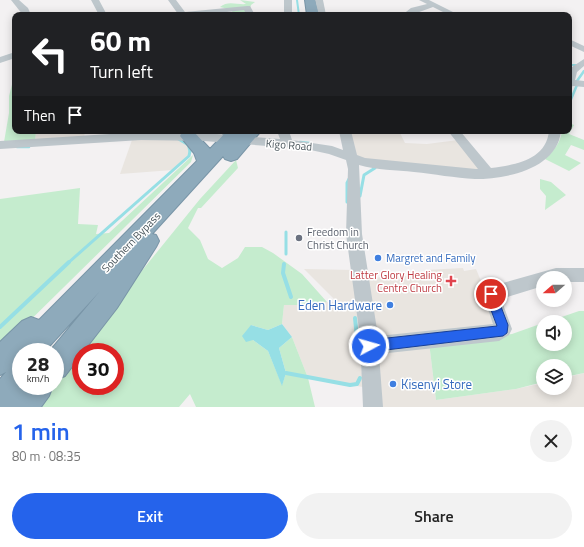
<!DOCTYPE html>
<html lang="en">
<head>
<meta charset="utf-8">
<style>
	body { margin:0; font-family:"Titillium Web",sans-serif; background:#f2f2f2; color:#222; height:100vh; display:flex; flex-direction:column; font-size:15px; white-space:nowrap }
	* { box-sizing:border-box; margin:0 }
	p { font-size:13px; color:#767676 }
	.icon { flex:none; width:22px; height:22px; fill:none; stroke:currentColor; stroke-width:2; stroke-linecap:round; stroke-linejoin:round }
	.map { position:relative; height:407px; overflow:hidden }
	.panel { display:flex; flex-direction:column; background:#fff; flex:1 }
	.panel>* { flex:none }
	.top-card { position:absolute; left:12px; top:12px; width:560px; height:122px; border-radius:8px; box-shadow:0 2px 10px #0003; background:#202124; color:#fff; overflow:hidden }
	.needle { width:26px; rotate:250deg }
	.tools { position:absolute; left:536px; top:271px; display:grid; gap:8px }
	.tools a { display:grid; place-items:center; width:36px; height:36px; border-radius:50%; background:#fff; box-shadow:0 2px 10px #0003; font-size:20px }
	.speed { position:absolute; left:12px; top:343px; display:flex; gap:8px; font-size:20px; font-weight:700; text-align:center }
	.speed>* { display:grid; place-content:center; width:52px; height:52px; border-radius:50%; background:#fff; box-shadow:0 2px 10px #0003; line-height:1 }
	.speed small { font-size:10px; font-weight:400 }
	.speed .limit { border:6px solid #d22; background:#fff; color:#111 }
	.pin { position:absolute; display:grid; place-items:center; width:34px; height:34px; color:#fff; margin:-17px; border:2px solid #fff; border-radius:50%; box-shadow:0 1px 4px #0007 }
	.me { position:absolute; width:44px; margin:-22px; rotate:84deg; stroke-linejoin:round; filter:drop-shadow(0 0 3px #0008) }
	.turn { display:flex; align-items:center; gap:14px; height:84px; padding:0 12px; font-size:18px }
	.turn .icon { width:52px; height:52px; stroke-width:2.5 }
	.turn b { display:block; font-size:28px; line-height:34px }
	.then { display:flex; align-items:center; height:38px; padding:0 12px; background:#0003; gap:8px; font-size:15px }
	.round { display:grid; place-items:center; flex:none; width:42px; height:42px; border-radius:21px; background:#f2f2f2 }
	.headline { display:flex; align-items:center; justify-content:space-between; height:68px; padding:0 12px }
	h1 { font-size:24px; font-weight:600; line-height:30px; color:#2563eb }
	.primary-button { display:flex; gap:8px; margin-top:auto; padding:8px 12px }
	.primary-button a { flex:1; height:46px; border-radius:24px; background:#2563eb; color:#fff; font-size:16px; font-weight:600; line-height:46px; text-align:center }
	.primary-button a+a { background:#f2f2f2; color:#222 }
	.map>svg:first-child { display:block }
</style>
</head>
<body>
<div class="map">
<svg width="584" height="407" viewBox="0 0 584 407">
	<rect width="100%" height="100%" fill="#f3f1f2"/>
	<g fill="#e9e5e0">
		<polygon points="36,131 85,131 84,138 35,141"/>
		<polygon points="347,131 400,133 405,143 427,144 458,140 481,170 371,162 353,154"/>
		<polygon points="178,139 188,145 190,150 189,156 173,170 120,174 132,140"/>
		<polygon points="463,268 464,271 476,269 499,324 377,342 368,278 426,275 425,270"/>
		<polygon points="304,269 354,270 363,387 308,378 292,337 282,324 284,305 314,305 314,302 337,302"/>
		<polygon points="429,342 436,400 516,389 543,383 543,388 565,388 565,378 584,373 584,407 382,407 378,349"/>
	</g>
	<g fill="#c5ecce" fill-rule="evenodd">
		<path d="M240 0 255 2 251 5 248 15H241L232 12 233 10 220 7C228 0 237 5 246 4Z"/>
		<polygon points="15,73 15,131 36,131 35,141 4,142 9,113 9,96"/>
		<path d="M569 123 574 125 569 134 584 140V150L571 145 565 155 581 163 569 171 545 159C554 150 560 144 562 131H569Z"/>
		<polygon points="193,155 191,162 0,350 0,199 80,188 78,224 98,225 96,234 109,233"/>
		<path d="M236 160 238 168 201 208H198L188 228 200 240 208 259 222 268 238 258 245 247H262L273 253 302 274 327 302H314V305H284L282 324 268 330 251 325 253 340 268 351 282 385 286 373 279 348 292 337 308 378 315 407H196L190 394 179 407H32L49 386H55V378L200 199ZM81 352H115V386H81Z"/>
		<polygon points="540,179 551,182 566,195 545,210 546,196 540,189"/>
		<polygon points="579,311 584,311 584,373 565,377 565,366 543,366 543,382 516,389 436,400 429,342 512,334 543,323 543,344 565,344 565,322 547,322"/>
	</g>
	<polygon fill="#96dfe5" points="282,324 292,337 279,348 286,373 282,386 268,351 253,340 246,342 242,336 251,325 268,330"/>
	<g fill="none" stroke-linecap="round" stroke-linejoin="round">
		<g stroke="#96dfe5" stroke-width="2">
			<polyline points="297,0 299,15"/>
			<polyline points="569,65 576,65"/>
		</g>
		<g stroke="#96dfe5" stroke-width="2.5">
			<polyline points="577,81 584,71"/>
			<polyline points="569,104 577,85"/>
			<polyline points="178,139 188,145 190,152"/>
			<polyline points="300,142 310,143"/>
			<polyline points="17,147 29,147"/>
		</g>
		<g stroke="#96dfe5" stroke-width="3">
			<polyline points="360,196 364,175 375,168"/>
			<polyline points="347,202 347,183 349,179"/>
			<polyline points="286,232 286,254"/>
			<polyline points="68,263 189,156 190,151"/>
		</g>
		<g stroke="#96dfe5" stroke-width="4">
			<polyline points="284,264 283,273 291,297"/>
			<polyline points="355,318 358,348"/>
			<polyline points="0,327 69,262"/>
			<polyline points="286,373 350,385 357,384 360,378"/>
		</g>
		<g stroke="#7995a7" stroke-width="2">
			<g id="highway">
				<polygon points="305,0 315,0 319,15 307,15"/>
				<polygon points="189,131 194,132 210,149 227,131 261,131 237,159 231,161 225,159 223,156 152,234 156,235 159,241 156,247 117,308 83,352 81,352 81,355 65,376 55,380 55,352 49,352 100,291 44,352 21,352 21,386 53,386 49,396 41,407 0,407 0,379 6,372 0,375 0,342 22,321 31,317 39,320 197,161 194,153 180,136 182,132"/>
			</g>
		</g>
		<g fill="#bec7cc" fill-rule="evenodd">
			<polygon points="11,0 19,0 28,8 31,15 23,15"/>
			<polygon points="91,0 99,0 107,15 99,15"/>
			<polygon points="168,0 176,0 185,12 247,6 250,6 255,15 247,15 244,10 201,15 177,15 178,14"/>
			<rect x="284" y="0" width="8" height="15"/>
			<polygon points="315,0 323,0 326,15 318,15"/>
			<polygon points="419,0 429,0 459,15 449,15 433,7 411,15 402,15 411,8 427,4"/>
			<polygon points="569,39 584,46 584,52 569,45"/>
			<polygon points="15,52 15,58 0,63 0,57"/>
			<polygon points="584,59 584,66 577,72 575,80 584,81 584,87 573,86 569,88 569,69"/>
			<path d="M277 131H289L292 140 332 146 343 150 339 131H351L357 155 365 158 476 169H478L448 131H460L491 168C515 165 546 160 549 131H561C557 169 507 179 475 179 455 178 434 174 414 172 396 170 377 170 359 165L362 234 378 336 493 324 483 294 485 288 556 268H584V282H565V278H543V286L501 299 512 329 509 335 499 341 379 354 383 407H363L360 337 346 234 348 169 346 160 329 154 306 149 204 141 141 140 0 149V141L141 132 204 133 280 139Z"/>
		</g>
		<use href="#highway" fill="#8eaabb" fill-rule="evenodd"/>
	</g>
	<polygon fill="#2563eb" stroke="#184099" points="491,289 495,291 508,325 507,333 503,336 369,352 365,350 363,346 365,341 369,340 497,326 485,294 487,291"/>
	<circle fill="#6b7280" stroke="#fff" stroke-width="1.5" cx="299" cy="238" r="4"/>
	<g fill="#3f7fe0" stroke="#fff" stroke-width="1.5">
		<circle cx="378" cy="258" r="4"/>
		<circle cx="390" cy="305" r="4"/>
		<circle cx="393" cy="384" r="4"/>
	</g>
	<path fill="#e0444e" stroke="#fff" stroke-width="1.5" d="M449 275h4v4h4v4h-4v4h-4v-4h-4v-4h4z"/>
	<g text-anchor="middle" stroke-width="3" stroke-linejoin="round" paint-order="stroke">
		<g font-size="11" fill="#4b575d" stroke="#fff">
			<text transform="translate(289 145) rotate(4)" y="4">Kigo Road</text>
			<text transform="translate(131 242) rotate(-46)" y="4">Southern Bypass</text>
		</g>
		<g font-size="11" fill="#5b616d" stroke="#fff" text-anchor="start">
			<text x="307" y="236">Freedom in<tspan x="307" dy="13">Christ Church</tspan></text>
		</g>
		<g font-size="11" fill="#366cbe" stroke="#fff" text-anchor="start">
			<text x="386" y="262">Margret and Family</text>
		</g>
		<g font-size="11" fill="#be3a42" stroke="#fff" text-anchor="end">
			<text x="442" y="279">Latter Glory Healing<tspan x="442" dy="13">Centre Church</tspan></text>
		</g>
		<g font-size="13" fill="#366cbe" stroke="#fff" text-anchor="end">
			<text x="382" y="310">Eden Hardware</text>
			<text x="401" y="389" text-anchor="start">Kisenyi Store</text>
		</g>
	</g>
</svg>
<div class="tools">
<a><svg class="needle" viewBox="-14 -14 28 28"><path d="M0-13l5 13h-10z" fill="#e53935"/><path d="M0 13l5-13h-10z" fill="#767676"/></svg></a>
<a><svg class="icon" aria-label="sound" viewBox="0 0 24 24"><path d="M4 9h4l5-4v14l-5-4H4zM17 9q2 3 0 6"/></svg></a>
<a><svg class="icon" aria-label="layers" viewBox="0 0 24 24"><path d="M12 4l9 5-9 5-9-5zM3 14l9 5 9-5"/></svg></a>
</div>
<div class="speed"><div>28<small>km/h</small></div><div class="limit">30</div></div>
<div class="pin" style="left:491px;top:294px;background:#d93025"><svg class="icon" aria-label="arrive" viewBox="0 0 24 24"><path d="M6 21V4h12l-3 4 3 4H6"/></svg></div>
<svg class="me" style="left:369px;top:346px" viewBox="-20 -20 40 40"><circle r="17" fill="#2563eb" stroke="#fff" stroke-width="3"/><path d="M0-11L8 9 0 5-8 9z" fill="#fff"/></svg>
<div class="top-card">
<div class="turn"><svg class="icon" aria-label="left" viewBox="0 0 24 24"><path d="M17 20v-9H6M10 6l-5 5 5 5"/></svg><div><b>60 m</b>Turn left</div></div>
<div class="then">Then<svg class="icon" aria-label="arrive" viewBox="0 0 24 24"><path d="M6 21V4h12l-3 4 3 4H6"/></svg></div>
</div>
</div>
<section class="panel">
<div class="headline"><div><h1>1 min</h1><p>80 m · 08:35</p></div><a class="round"><svg class="icon" aria-label="close" viewBox="0 0 24 24"><path d="M6 6l12 12M18 6L6 18"/></svg></a></div>
<div class="primary-button"><a>Exit</a><a>Share</a></div>
</section>
</body>
</html>
